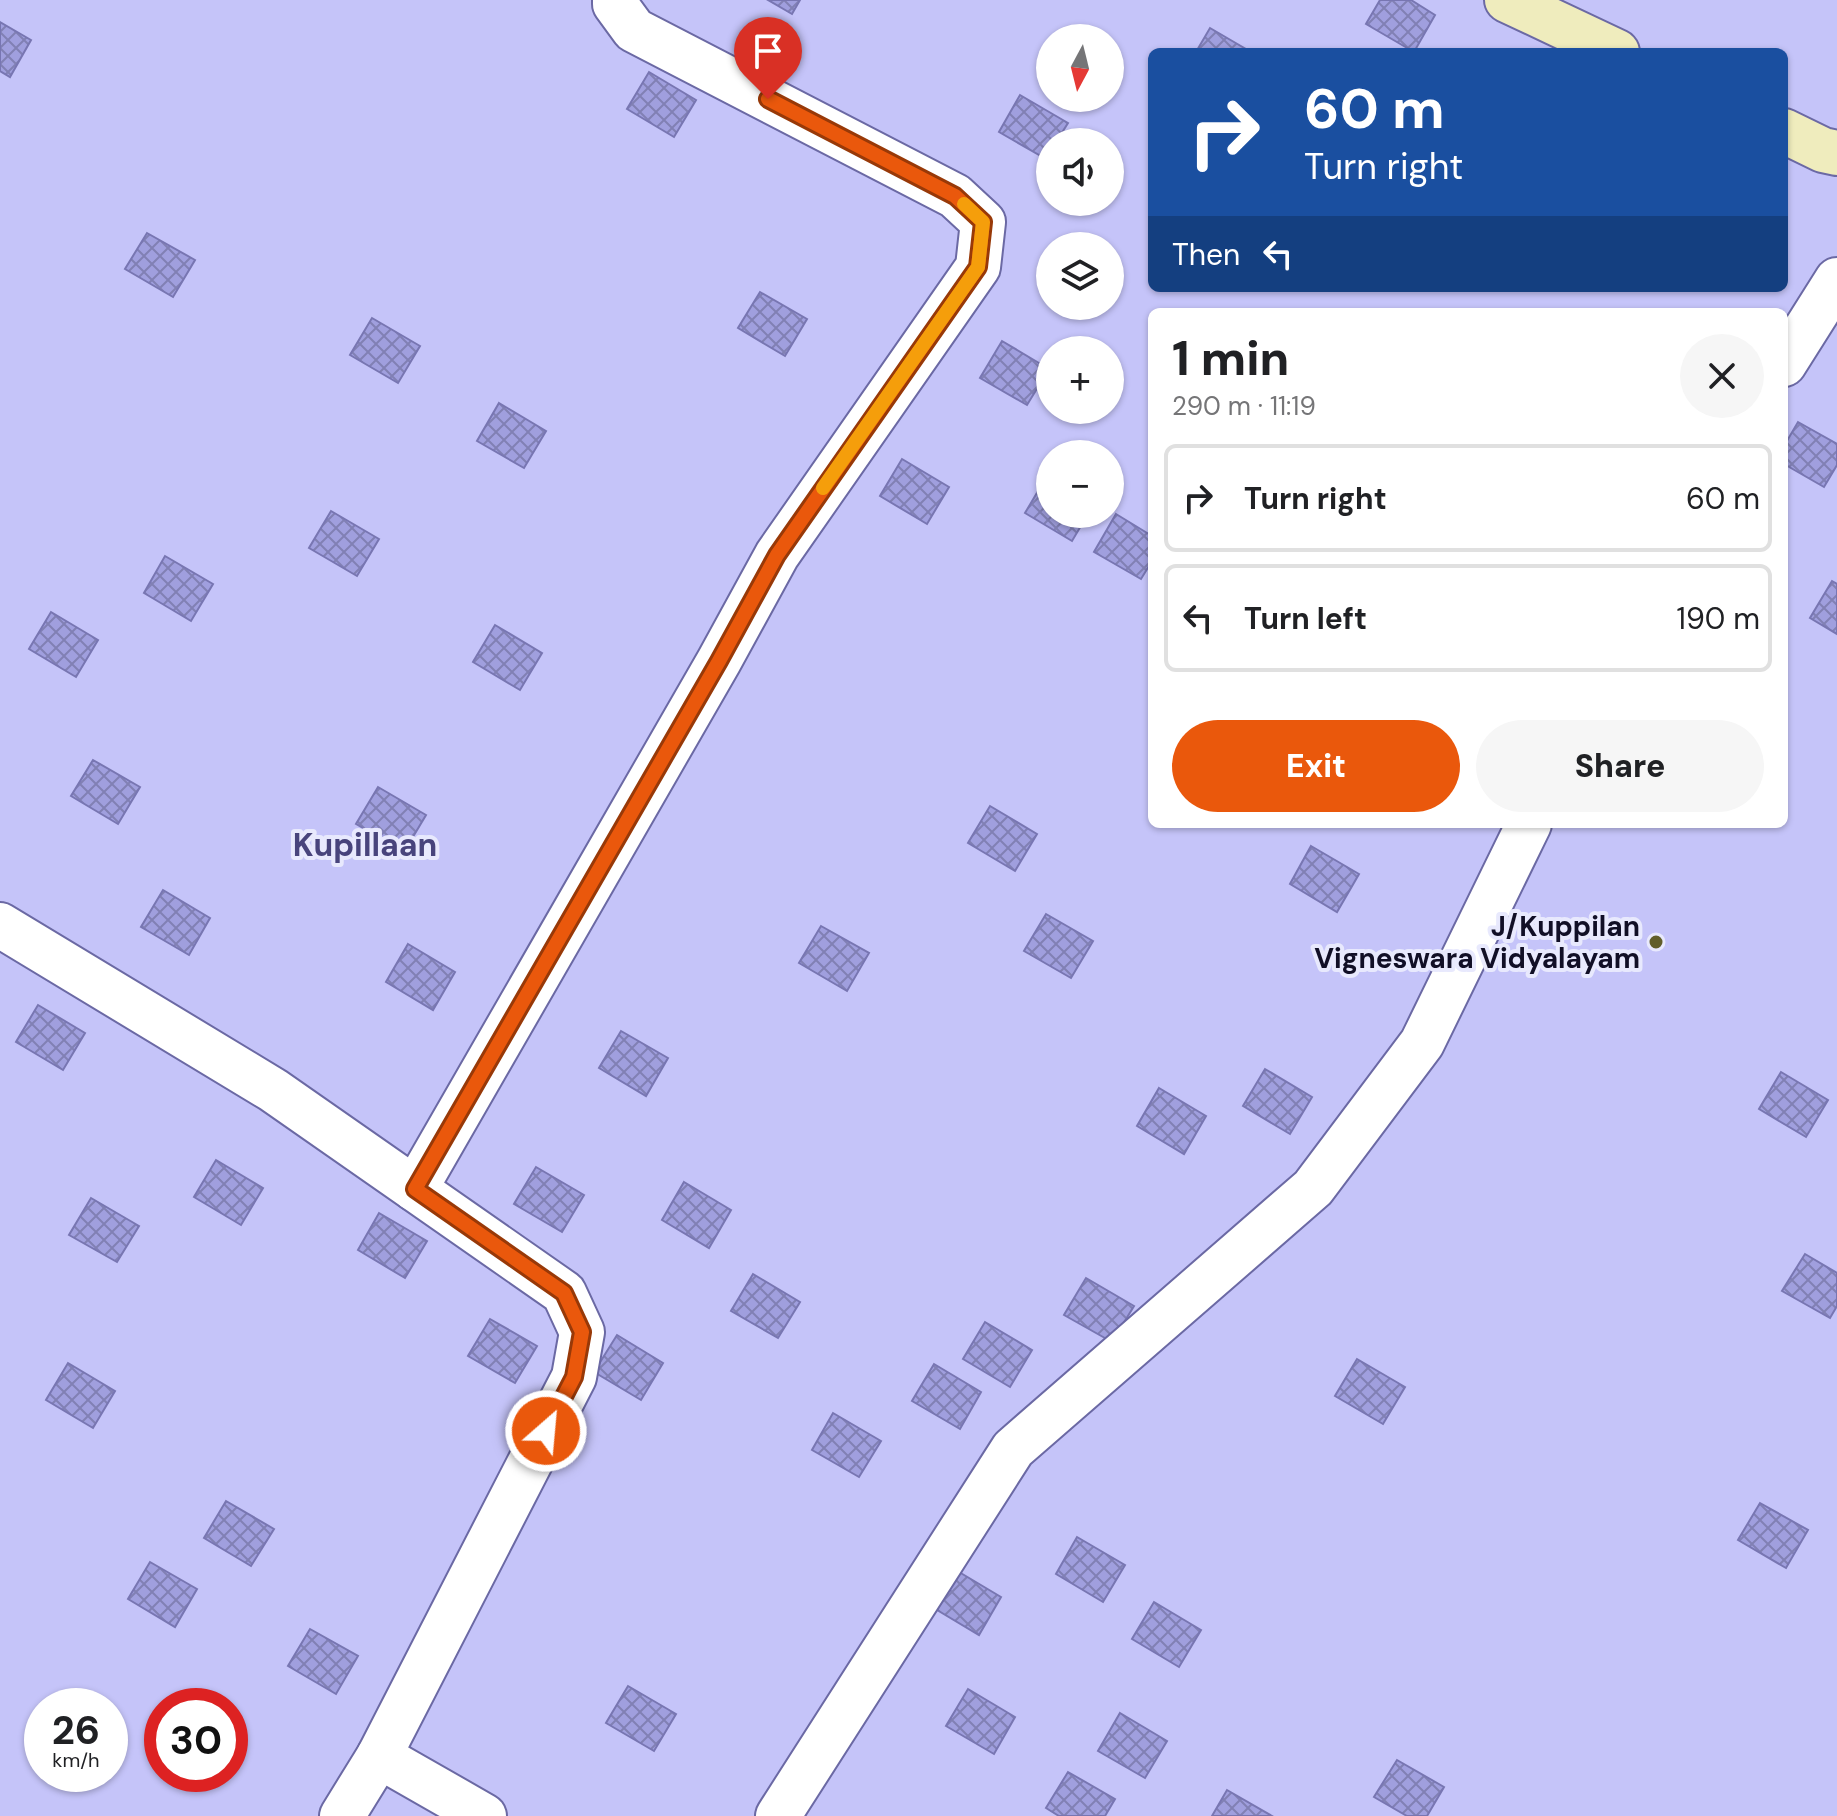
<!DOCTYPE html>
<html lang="en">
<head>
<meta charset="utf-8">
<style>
	body { margin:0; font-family:"DM Sans",sans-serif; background:#f6f6f6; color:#202124; height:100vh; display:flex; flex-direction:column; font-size:30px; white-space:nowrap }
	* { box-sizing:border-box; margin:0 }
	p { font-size:26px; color:#757577 }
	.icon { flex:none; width:44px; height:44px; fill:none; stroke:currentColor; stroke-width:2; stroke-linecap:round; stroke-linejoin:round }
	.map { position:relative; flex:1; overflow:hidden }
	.panel { position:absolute; left:1148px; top:308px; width:640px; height:520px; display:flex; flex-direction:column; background:#fff; border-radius:12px; box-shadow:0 2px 6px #0004 }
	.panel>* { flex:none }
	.hud { position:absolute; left:1148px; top:48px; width:640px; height:244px; border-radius:12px; box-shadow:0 2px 6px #0004; background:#1a4fa0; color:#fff; overflow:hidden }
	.needle { width:52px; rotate:187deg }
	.fabs { position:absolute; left:1036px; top:24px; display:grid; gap:16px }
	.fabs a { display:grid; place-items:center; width:88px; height:88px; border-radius:50%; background:#fff; box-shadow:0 2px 6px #0004; font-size:40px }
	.speed { position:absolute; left:24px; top:1688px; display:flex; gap:16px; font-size:40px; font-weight:700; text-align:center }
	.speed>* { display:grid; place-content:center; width:104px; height:104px; border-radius:50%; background:#fff; box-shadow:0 2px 6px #0004; line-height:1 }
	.speed small { font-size:20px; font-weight:400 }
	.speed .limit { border:12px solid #d22; background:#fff; color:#111 }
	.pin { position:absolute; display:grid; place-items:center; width:68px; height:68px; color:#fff; margin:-82px -34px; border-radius:50% 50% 50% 0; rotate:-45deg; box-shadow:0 0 8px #0007 }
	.pin .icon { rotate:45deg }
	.me { position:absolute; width:88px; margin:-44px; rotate:27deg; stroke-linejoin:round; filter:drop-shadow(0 0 6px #0008) }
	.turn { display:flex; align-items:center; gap:28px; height:168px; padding:0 24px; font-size:36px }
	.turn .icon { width:104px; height:104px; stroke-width:2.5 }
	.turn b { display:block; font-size:56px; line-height:68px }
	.then { display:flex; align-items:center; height:76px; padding:0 24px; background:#0003; gap:16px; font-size:30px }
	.round { display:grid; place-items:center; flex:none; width:84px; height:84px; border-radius:42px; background:#f6f6f6 }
	.summary { display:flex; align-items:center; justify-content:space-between; height:136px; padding:0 24px }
	h1 { font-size:48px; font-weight:800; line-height:60px }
	.cta { display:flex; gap:16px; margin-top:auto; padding:16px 24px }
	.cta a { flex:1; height:92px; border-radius:48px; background:#ea580c; color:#fff; font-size:32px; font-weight:800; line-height:92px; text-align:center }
	.cta a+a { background:#f6f6f6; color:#202124 }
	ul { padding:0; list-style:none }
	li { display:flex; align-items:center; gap:24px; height:108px; margin:0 16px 12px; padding:0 8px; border:4px solid #e0e0e0; border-radius:12px }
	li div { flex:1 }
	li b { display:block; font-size:30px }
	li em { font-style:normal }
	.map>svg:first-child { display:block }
</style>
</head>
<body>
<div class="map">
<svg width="1837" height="1816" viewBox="0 0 1837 1816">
	<defs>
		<pattern id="building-cross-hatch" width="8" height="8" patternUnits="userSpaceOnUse" patternTransform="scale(2)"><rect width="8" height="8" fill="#a09fde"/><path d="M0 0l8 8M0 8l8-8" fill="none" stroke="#8180b4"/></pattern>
	</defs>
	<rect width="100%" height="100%" fill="#c5c4f9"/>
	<g fill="url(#building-cross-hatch)" stroke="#7876b2" stroke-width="2">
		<polygon points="768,0 800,0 792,14"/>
		<polygon points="1380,0 1411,0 1435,15 1414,52 1366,24"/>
		<polygon points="0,22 31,40 10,77 0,71"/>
		<polygon points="1210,28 1251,52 1196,52"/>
		<polygon points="649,72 696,100 674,137 627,109"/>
		<polygon points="1020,95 1068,123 1056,142 1050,142 1050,153 1046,159 999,132"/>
		<polygon points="147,233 195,260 173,297 125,269"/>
		<polygon points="760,292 807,319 785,356 738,328"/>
		<polygon points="372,318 420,346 398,383 350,355"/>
		<polygon points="1002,341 1049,369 1027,405 980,378"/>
		<polygon points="499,403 546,431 524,468 477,441"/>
		<polygon points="1798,422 1837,444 1837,465 1824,487 1784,464 1784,446"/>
		<polygon points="902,459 949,487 927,524 880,496"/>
		<polygon points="1047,476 1050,478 1050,514 1088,514 1072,541 1025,513"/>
		<polygon points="331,511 379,539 357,576 309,548"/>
		<polygon points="1116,514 1152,536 1152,561 1141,579 1094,552"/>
		<polygon points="165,556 213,584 191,621 144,593"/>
		<polygon points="1832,581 1837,584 1837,634 1810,618"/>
		<polygon points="51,612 98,640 76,677 29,649"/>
		<polygon points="495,625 542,653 520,690 473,662"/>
		<polygon points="93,760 140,787 118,824 71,796"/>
		<polygon points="378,787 426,815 404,852 356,824"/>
		<polygon points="990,806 1037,834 1015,871 968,843"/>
		<polygon points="1311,846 1359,874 1337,912 1290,884"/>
		<polygon points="163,890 210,918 189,955 141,927"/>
		<polygon points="1046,914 1093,941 1071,978 1024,951"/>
		<polygon points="821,926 869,953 847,991 799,963"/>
		<polygon points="408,944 455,972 433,1010 386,982"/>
		<polygon points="38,1005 85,1033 63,1070 16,1042"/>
		<polygon points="621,1031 668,1058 646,1096 599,1068"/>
		<polygon points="1265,1069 1312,1097 1290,1134 1243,1106"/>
		<polygon points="1781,1072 1828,1100 1806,1137 1759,1109"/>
		<polygon points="1159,1088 1206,1116 1184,1154 1137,1126"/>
		<polygon points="216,1160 263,1188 241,1225 194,1197"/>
		<polygon points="536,1167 584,1195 562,1232 514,1204"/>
		<polygon points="684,1182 731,1210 709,1248 662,1220"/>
		<polygon points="91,1198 139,1226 117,1262 69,1235"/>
		<polygon points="379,1213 427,1241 405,1278 358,1250"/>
		<polygon points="1805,1254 1837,1273 1837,1306 1830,1318 1782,1291"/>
		<polygon points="753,1274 800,1302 778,1338 731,1311"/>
		<polygon points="1086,1278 1134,1306 1112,1342 1064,1315"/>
		<polygon points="490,1319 537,1346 515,1383 468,1356"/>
		<polygon points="985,1322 1032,1350 1010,1387 963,1359"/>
		<polygon points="617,1335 663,1363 641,1400 594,1372"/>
		<polygon points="1357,1359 1405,1387 1383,1424 1335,1396"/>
		<polygon points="68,1363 115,1391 93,1428 46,1400"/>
		<polygon points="934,1364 981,1392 960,1429 912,1401"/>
		<polygon points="833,1413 881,1441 859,1477 812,1450"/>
		<polygon points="226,1501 274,1529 251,1566 204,1538"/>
		<polygon points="1760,1503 1808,1530 1786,1568 1738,1540"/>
		<polygon points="1077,1537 1125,1565 1103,1602 1056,1574"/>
		<polygon points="150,1562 197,1589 175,1627 128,1599"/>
		<polygon points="954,1569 1001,1597 979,1635 932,1607"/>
		<polygon points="1154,1602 1201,1630 1179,1667 1132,1639"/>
		<polygon points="310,1629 358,1656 336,1694 288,1666"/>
		<polygon points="628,1686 676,1714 654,1751 606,1723"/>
		<polygon points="968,1689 1015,1717 994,1754 946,1726"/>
		<polygon points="1120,1713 1167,1741 1145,1778 1098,1751"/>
		<polygon points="1397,1760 1444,1787 1427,1816 1407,1816 1374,1797"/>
		<polygon points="1068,1772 1115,1799 1105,1816 1059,1816 1046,1808"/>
		<polygon points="1227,1790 1272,1816 1212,1816"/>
	</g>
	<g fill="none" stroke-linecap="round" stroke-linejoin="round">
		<g stroke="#6b69a4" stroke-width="48">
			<g id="street">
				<polyline points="1784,364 1837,280"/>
				<polyline points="0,925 273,1090 564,1293 582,1332 574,1377 379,1756 342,1816"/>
				<polyline points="415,1189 719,661 777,555 978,267 983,222 955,196 634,30 615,4 615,0"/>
				<polyline points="379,1756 484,1816"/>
				<polyline points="778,1816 1013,1449 1313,1188 1422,1043 1529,824"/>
			</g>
		</g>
		<g stroke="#6b69a4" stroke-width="48">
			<g id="secondary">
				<polyline points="1507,0 1617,52"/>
				<polyline points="1784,131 1823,150 1837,153"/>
			</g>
		</g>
		<use href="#street" stroke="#fff" stroke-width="44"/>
		<use href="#secondary" stroke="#efecbd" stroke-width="44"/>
	</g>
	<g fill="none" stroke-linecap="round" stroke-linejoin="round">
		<g stroke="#983908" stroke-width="20">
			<polyline id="route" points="546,1431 574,1377 582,1332 564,1293 415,1189 719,661 777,555 978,267 983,222 955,196 768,99"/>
		</g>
		<use href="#route" stroke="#ea580c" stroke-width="14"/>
		<polyline stroke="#f59e0b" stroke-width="14" points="823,488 978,267 983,222 964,204"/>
	</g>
	<circle fill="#615e2a" stroke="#e8e9fd" stroke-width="3" cx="1656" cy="942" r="8"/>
	<g text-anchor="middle" stroke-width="8" stroke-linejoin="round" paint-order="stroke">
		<g font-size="28" font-weight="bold" fill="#110f26" stroke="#e8e9fd" text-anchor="end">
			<text x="1640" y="936">J/Kuppilan<tspan x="1640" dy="32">Vigneswara Vidyalayam</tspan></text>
		</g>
		<g font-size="32" font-weight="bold" fill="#48447c" stroke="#e8e9fd">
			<text x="365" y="856">Kupillaan</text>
		</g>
	</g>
</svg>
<div class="fabs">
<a><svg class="needle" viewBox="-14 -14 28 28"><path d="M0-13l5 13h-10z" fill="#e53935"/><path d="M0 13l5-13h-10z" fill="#757577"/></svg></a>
<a><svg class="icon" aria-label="sound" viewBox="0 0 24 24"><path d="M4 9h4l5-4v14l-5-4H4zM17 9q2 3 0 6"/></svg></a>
<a><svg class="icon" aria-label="layers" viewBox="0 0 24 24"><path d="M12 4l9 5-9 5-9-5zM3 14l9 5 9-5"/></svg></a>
<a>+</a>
<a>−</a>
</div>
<div class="speed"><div>26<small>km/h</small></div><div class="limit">30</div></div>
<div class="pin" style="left:768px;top:99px;background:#d93025"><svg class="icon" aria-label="arrive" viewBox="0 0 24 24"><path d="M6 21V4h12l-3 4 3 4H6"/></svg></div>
<svg class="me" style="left:546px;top:1431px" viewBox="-20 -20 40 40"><circle r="17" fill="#ea580c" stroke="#fff" stroke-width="3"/><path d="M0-11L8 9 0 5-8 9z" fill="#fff"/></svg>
<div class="hud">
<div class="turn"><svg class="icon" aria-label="right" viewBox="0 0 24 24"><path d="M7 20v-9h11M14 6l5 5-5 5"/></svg><div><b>60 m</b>Turn right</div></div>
<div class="then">Then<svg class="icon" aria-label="left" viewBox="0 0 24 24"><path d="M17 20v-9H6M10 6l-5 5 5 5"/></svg></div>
</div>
<section class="panel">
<div class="summary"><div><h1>1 min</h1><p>290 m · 11:19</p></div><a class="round"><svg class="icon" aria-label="close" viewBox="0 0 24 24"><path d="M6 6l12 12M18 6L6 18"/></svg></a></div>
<ul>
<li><svg class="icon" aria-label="right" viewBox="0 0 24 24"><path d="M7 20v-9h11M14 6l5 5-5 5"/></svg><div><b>Turn right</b></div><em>60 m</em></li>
<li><svg class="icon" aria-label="left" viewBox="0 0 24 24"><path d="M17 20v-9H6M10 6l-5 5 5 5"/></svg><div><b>Turn left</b></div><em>190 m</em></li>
</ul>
<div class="cta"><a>Exit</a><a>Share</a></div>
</section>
</div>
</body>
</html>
